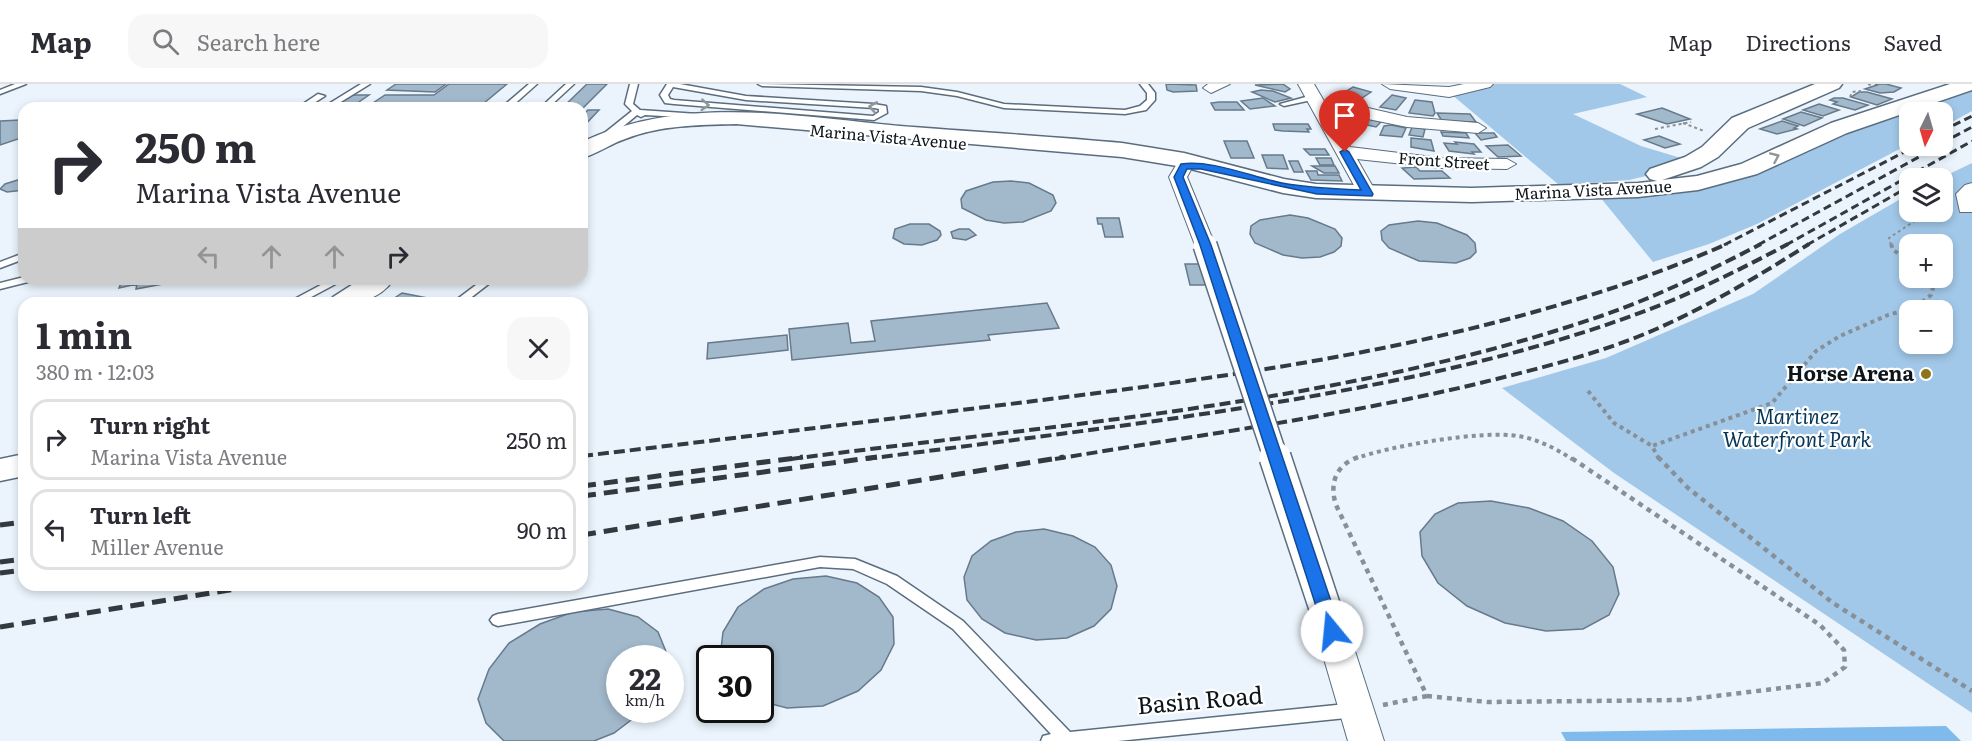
<!DOCTYPE html>
<html lang="en">
<head>
<meta charset="utf-8">
<style>
	body { margin:0; font-family:Literata,serif; background:#f7f7f7; color:#2b2b33; height:100vh; display:flex; flex-direction:column; font-size:22px; white-space:nowrap }
	* { box-sizing:border-box; margin:0 }
	p { font-size:20px; color:#7c7c81 }
	.icon { flex:none; width:33px; height:33px; fill:none; stroke:currentColor; stroke-width:2; stroke-linecap:round; stroke-linejoin:round }
	.map { position:relative; flex:1; overflow:hidden }
	.side { position:absolute; left:18px; top:213px; width:570px; height:294px; display:flex; flex-direction:column; background:#fff; border-radius:18px; box-shadow:0 3px 9px #0003 }
	.side>* { flex:none }
	.guide { position:absolute; left:18px; top:18px; width:570px; height:183px; border-radius:18px; box-shadow:0 3px 9px #0003; background:#fff; color:#2b2b33; overflow:hidden }
	.needle { width:39px; rotate:185deg }
	.fabs { position:absolute; left:1899px; top:18px; display:grid; gap:12px }
	.fabs a { display:grid; place-items:center; width:54px; height:54px; border-radius:12px; background:#fff; box-shadow:0 3px 9px #0003; font-size:30px }
	.speed { position:absolute; left:606px; top:561px; display:flex; gap:12px; font-size:30px; font-weight:700; text-align:center }
	.speed>* { display:grid; place-content:center; width:78px; height:78px; border-radius:50%; background:#fff; box-shadow:0 3px 9px #0003; line-height:1 }
	.speed small { font-size:15px; font-weight:400 }
	.speed .limit { border:3px solid #111; border-radius:9px; background:#fff; color:#111 }
	.pin { position:absolute; display:grid; place-items:center; width:51px; height:51px; color:#fff; margin:-62px -26px; border-radius:50% 50% 50% 0; rotate:-45deg; box-shadow:0 0 6px #0007 }
	.pin .icon { rotate:45deg }
	.me { position:absolute; width:66px; margin:-33px; rotate:343deg; stroke-linejoin:round; filter:drop-shadow(0 0 4px #0008) }
	.turn { display:flex; align-items:center; gap:21px; height:126px; padding:0 18px; font-size:27px }
	.turn .icon { width:78px; height:78px; stroke-width:2.5 }
	.turn b { display:block; font-size:42px; line-height:51px }
	.lanes { display:flex; align-items:center; height:57px; padding:0 18px; background:#0003; justify-content:center; gap:30px; direction:ltr }
	.lanes .off { opacity:.35 }
	.round { display:grid; place-items:center; flex:none; width:63px; height:63px; border-radius:18px; background:#f7f7f7 }
	.summary { display:flex; align-items:center; justify-content:space-between; height:102px; padding:0 18px }
	h1 { font-size:36px; font-weight:700; line-height:45px }
	ul { padding:0; list-style:none }
	li { display:flex; align-items:center; gap:18px; height:81px; margin:0 12px 9px; padding:0 6px; border:3px solid #e1e1e2; border-radius:18px }
	li div { flex:1 }
	li b { display:block; font-size:22px }
	li em { font-style:normal }
	header { display:flex; align-items:center; gap:36px; box-sizing:border-box; height:84px; padding:0 30px; background:#fff; border-bottom:2px solid #e1e1e2 }
	header strong { font-size:28px }
	nav { display:flex; gap:33px; margin-inline-start:auto; font-size:21px }
	.search { width:420px; height:54px; background:#f7f7f7; display:flex; align-items:center; gap:15px; box-sizing:border-box; padding:0 21px; border-radius:18px; color:#7c7c81; font-size:22px }
	.map>svg:first-child { display:block }
</style>
</head>
<body>
<header>
<strong>Map</strong>
<div class="search"><svg class="icon" aria-label="search" viewBox="0 0 24 24"><circle cx="10" cy="10" r="6"/><path d="M15 15l6 6"/></svg>Search here</div>
<nav><a>Map</a><a>Directions</a><a>Saved</a></nav>
</header>
<div class="map">
<svg width="1972" height="657" viewBox="0 0 1972 657">
	<rect width="100%" height="100%" fill="#ebf4fc"/>
	<g fill="#a2c8e9" fill-rule="evenodd">
		<polygon points="1495,0 1620,0 1647,13 1573,30 1641,62 1681,74 1676,85 1629,96 1559,101 1451,10"/>
		<polygon points="1972,5 1972,27 1943,43 1942,28 1910,28 1909,60 1757,140 1709,160 1653,178 1600,113 1666,108 1829,56"/>
		<path d="M1972 79V629L1614 389 1502 304 1606 274 1753 210 1840 150 1909 110 1910 128H1942L1941 94ZM1910 160H1942V194H1910ZM1910 226H1942V260H1910Z"/>
	</g>
	<polygon fill="#7fbaec" points="1946,642 1961,657 1566,657 1561,648"/>
	<g fill="#a2b8cb" stroke="#667a8c" stroke-width="1.5">
		<polygon points="396,0 446,0 435,8 387,6"/>
		<polygon points="449,0 507,0 478,24 374,24 378,21 370,21 385,11 434,11"/>
		<polygon points="587,0 607,0 582,25 562,24"/>
		<polygon points="1166,0 1196,1 1197,7 1173,8 1167,6"/>
		<polygon points="1283,0 1290,5 1285,8 1255,1"/>
		<polygon points="1875,0 1886,0 1901,4 1894,8 1880,9 1865,5 1877,1"/>
		<polygon points="1353,3 1371,8 1359,16 1340,11"/>
		<polygon points="1261,6 1273,7 1291,14 1275,18 1252,8"/>
		<polygon points="1859,8 1867,8 1892,15 1877,21 1851,13"/>
		<polygon points="352,11 369,11 350,24 332,24"/>
		<polygon points="1392,11 1406,14 1396,26 1380,23"/>
		<polygon points="1263,14 1275,22 1250,25 1241,17"/>
		<polygon points="1834,14 1843,14 1868,21 1855,26 1833,20 1837,18 1830,16"/>
		<polygon points="1415,16 1432,18 1435,29 1433,32 1409,29"/>
		<polygon points="1219,18 1237,18 1244,26 1215,26 1211,19"/>
		<polygon points="1819,20 1839,26 1823,32 1803,26"/>
		<polygon points="1662,24 1690,35 1667,40 1637,30"/>
		<polygon points="588,26 599,26 582,44 582,32"/>
		<polygon points="1801,28 1822,34 1804,42 1783,35"/>
		<polygon points="1437,29 1470,30 1476,38 1442,37"/>
		<polygon points="1360,33 1373,36 1381,38 1376,43 1354,38"/>
		<polygon points="20,36 24,36 24,53 0,61 0,37"/>
		<polygon points="1782,37 1798,42 1794,44 1797,45 1777,50 1760,45"/>
		<polygon points="1273,40 1308,40 1311,45 1307,45 1309,48 1283,47 1275,46"/>
		<polygon points="1391,41 1406,44 1402,53 1380,51 1384,42"/>
		<polygon points="1412,43 1425,45 1423,53 1409,51"/>
		<polygon points="1441,48 1466,49 1469,54 1443,52"/>
		<polygon points="1475,49 1494,49 1497,53 1481,56"/>
		<polygon points="1659,52 1680,60 1665,64 1644,56"/>
		<polygon points="1411,54 1431,56 1434,67 1411,63"/>
		<polygon points="1224,57 1247,57 1254,74 1231,74"/>
		<polygon points="1455,58 1474,60 1481,68 1472,68 1474,70 1449,67 1444,59 1457,60"/>
		<polygon points="1508,61 1521,72 1498,73 1486,62"/>
		<polygon points="1304,65 1325,65 1329,71 1310,71"/>
		<polygon points="1262,71 1283,71 1288,85 1267,84"/>
		<polygon points="1316,74 1331,74 1334,81 1320,81"/>
		<polygon points="1289,77 1298,77 1303,88 1294,88"/>
		<polygon points="1312,82 1335,82 1339,89 1324,89"/>
		<polygon points="1416,83 1420,87 1442,87 1450,94 1414,95 1402,84"/>
		<polygon points="1306,87 1317,87 1318,91 1339,91 1342,97 1311,96"/>
		<polygon points="24,94 24,106 7,108 0,105 5,100"/>
		<polygon points="1011,97 1029,99 1053,111 1056,119 1051,127 1023,138 1004,139 986,136 962,124 961,115 966,107 993,98"/>
		<polygon points="1290,131 1308,134 1335,145 1342,154 1341,162 1334,168 1320,173 1302,174 1283,171 1255,159 1250,150 1251,142 1260,136"/>
		<polygon points="1097,134 1119,134 1123,153 1105,153 1102,140 1098,140"/>
		<polygon points="1418,137 1437,139 1467,151 1475,159 1476,168 1470,174 1456,179 1419,177 1389,164 1382,156 1381,147 1389,141"/>
		<polygon points="910,140 929,140 940,147 941,151 937,156 922,161 904,160 893,154 895,145"/>
		<polygon points="959,145 969,145 976,151 966,156 953,154 951,148"/>
		<polygon points="1185,180 1202,180 1208,201 1190,201"/>
		<polygon points="169,195 168,199 136,205 137,200 119,204 121,199 139,195"/>
		<polygon points="402,209 432,215 426,219 387,219"/>
		<polygon points="1047,219 1059,244 988,251 990,256 792,276 789,245 848,239 851,259 875,257 871,237"/>
		<polygon points="787,251 788,266 707,275 708,259"/>
		<polygon points="1491,417 1529,424 1563,437 1592,457 1613,483 1619,510 1609,531 1583,545 1546,547 1505,539 1467,522 1438,499 1422,472 1420,448 1435,430 1458,419"/>
		<polygon points="1044,445 1073,452 1095,463 1111,481 1117,502 1111,525 1094,542 1067,554 1036,556 1005,549 982,535 967,516 964,493 972,472 991,457 1016,448"/>
		<polygon points="826,492 857,499 879,513 893,533 894,560 881,586 858,607 823,622 787,624 760,617 760,574 720,574 723,548 738,523 764,505 793,495"/>
		<polygon points="608,525 638,533 658,548 667,570 666,574 620,574 620,626 643,627 614,649 594,657 504,657 486,639 478,615 489,585 509,559 540,540 573,528"/>
	</g>
	<g fill="none" stroke-linecap="round" stroke-linejoin="round">
		<g stroke="#5a6d7f" stroke-width="3">
			<g id="lane">
				<polygon points="15,0 26,0 0,10 0,6"/>
				<polygon points="361,0 370,0 331,24 322,24"/>
				<polygon points="529,0 537,0 510,24 501,24"/>
				<polygon points="566,0 574,0 548,24 540,24"/>
				<polygon points="630,0 638,0 633,20 640,26 698,30 702,32 698,34 645,31 641,33 637,31 608,55 602,55 602,51 632,27 625,20"/>
				<path d="M667 0H680L746 12 874 20 886 22 887 29 874 36 674 20 665 19 660 11ZM673 3 746 16 874 24 879 25V28L873 32 674 16 670 15 668 11Z"/>
				<polygon points="758,0 921,3 957,8 1004,20 1125,26 1140,22 1147,16 1147,9 1140,0 1148,0 1155,9 1155,16 1146,26 1125,30 1004,24 957,12 921,7 762,2"/>
				<polygon points="318,10 325,12 306,24 297,24"/>
				<polygon points="1313,11 1317,13 1316,15 1284,22 1280,20"/>
				<polygon points="24,169 24,175 0,184 0,178"/>
				<polygon points="24,193 24,195 33,195 32,197 0,205 0,199"/>
				<polygon points="332,195 345,195 300,219 287,219"/>
				<polygon points="484,195 495,195 464,219 452,219"/>
				<polygon points="820,473 855,475 897,492 963,537 1070,648 1356,619 1362,621 1364,626 1362,631 1356,633 1118,657 1041,657 1043,652 1051,650 953,545 887,500 853,485 820,483 498,542 493,540 490,536 493,532 498,530"/>
			</g>
		</g>
		<g stroke="#5a6d7f" stroke-width="2">
			<g id="street">
				<polygon points="1208,0 1230,0 1211,9 1203,4"/>
				<polygon points="1298,0 1314,0 1324,17 1342,18 1407,33 1478,39 1486,44 1478,49 1407,43 1329,27 1350,63 1441,74 1507,75 1516,80 1507,85 1441,84 1357,75 1377,110 1375,114 1361,114"/>
				<polygon points="1382,0 1449,3 1464,0 1493,0 1490,3 1449,13 1390,5"/>
				<polygon points="1184,77 1193,82 1187,93 1215,161 1212,165 1198,165 1195,161 1169,93 1178,78"/>
				<polygon points="1972,99 1972,128 1960,128 1956,110 1965,101"/>
				<polygon points="1326,515 1337,519 1342,527 1384,657 1348,657 1310,527 1315,519"/>
			</g>
		</g>
		<g stroke="#5a6d7f" stroke-width="3">
			<g id="secondary">
				<path d="M1815 0H1842L1839 4 1748 44 1718 73 1701 83 1662 96 1697 92 1741 80 1831 39 1950 0H1972V6L1847 49 1757 90 1698 106 1638 113 1472 118 1316 114 1283 109 1183 83 1122 73 736 40C699 41 660 41 625 55 610 60 597 70 582 74V58C683 10 793 32 900 42 974 48 1048 52 1122 59L1184 69 1284 95 1316 100 1472 104 1638 99 1657 97 1650 95 1646 90 1650 85 1685 73 1702 63 1732 34Z"/>
				<path d="M361 195H394C377 219 355 219 329 219L333 213Z"/>
				<polygon points="24,370 24,392 0,397 0,375"/>
			</g>
		</g>
		<g stroke="#878f97" stroke-width="2" stroke-dasharray="3 3" stroke-linecap="butt">
			<polyline points="1868,0 1874,2"/>
			<polyline points="1850,13 1852,8 1861,7"/>
			<polyline points="1683,39 1704,47"/>
			<polyline points="1655,45 1691,38"/>
			<polyline points="1891,161 1889,154 1928,128"/>
		</g>
		<g stroke="#878f97" stroke-width="4" stroke-dasharray="4 4" stroke-linecap="butt">
			<polyline points="1891,160 1893,166 1910,177"/>
			<polyline points="1588,307 1614,339 1652,362"/>
			<path d="M1354 375C1389 362 1482 346 1518 352 1537 355 1555 364 1572 375"/>
			<polyline points="1659,375 1652,362 1772,319 1816,267 1840,252 1888,231 1916,223 1931,211 1934,200 1929,194"/>
		</g>
		<g stroke="#878f97" stroke-width="4.5" stroke-dasharray="5 5" stroke-linecap="butt">
			<path d="M1358 373C1336 381 1329 399 1336 421L1427 612"/>
			<polyline points="1658,373 1688,404 1833,519 1972,607"/>
			<polyline points="1427,612 1488,618 1683,616 1823,599 1845,583 1844,566 1820,541 1570,373"/>
			<polyline points="1383,621 1427,612"/>
		</g>
		<use href="#lane" fill="#fff" fill-rule="evenodd"/>
		<use href="#street" fill="#fff" fill-rule="evenodd"/>
		<use href="#secondary" fill="#fff" fill-rule="evenodd"/>
		<g stroke="#323a40" stroke-width="3" stroke-dasharray="8 4.5" stroke-linecap="butt">
			<polyline points="1942,47 1972,32"/>
			<polyline points="1942,59 1972,43"/>
			<polyline points="1724,161 1916,62"/>
			<polyline points="1758,161 1939,62"/>
			<polyline points="1786,161 1972,57"/>
			<polyline points="1807,161 1910,102"/>
		</g>
		<g stroke="#323a40" stroke-width="4" stroke-dasharray="11 5" stroke-linecap="butt">
			<path d="M582 372C736 354 889 335 1042 316 1274 287 1512 254 1727 160"/>
			<path d="M791 375C1058 340 1345 320 1601 232 1656 213 1709 187 1761 160"/>
			<path d="M866 375C1011 356 1158 339 1302 314 1426 292 1551 265 1668 218 1709 201 1749 181 1788 160"/>
			<path d="M1055 375C1194 352 1335 333 1472 301 1533 286 1596 271 1654 246 1709 222 1760 191 1809 160"/>
		</g>
		<g stroke="#323a40" stroke-width="5" stroke-dasharray="14 8" stroke-linecap="butt">
			<polyline points="582,402 803,373"/>
			<polyline points="582,412 877,373"/>
			<polyline points="0,441 24,438"/>
			<polyline points="582,451 1064,373"/>
			<polyline points="0,478 24,475"/>
			<polyline points="0,489 24,486"/>
			<polyline points="0,543 261,501"/>
		</g>
		<g stroke="#5a6d7f" stroke-width="26" stroke-linecap="butt">
			<polyline id="street-bridge-far1" points="1205,161 1276,375"/>
		</g>
		<g stroke="#5a6d7f" stroke-width="34" stroke-linecap="butt">
			<polyline id="street-bridge" points="1275,373 1326,527"/>
		</g>
		<use href="#street-bridge-far1" stroke="#fff" stroke-width="23"/>
		<use href="#street-bridge" stroke="#fff" stroke-width="31"/>
	</g>
	<defs><path id="oneway-chevron" d="M-2-3.5L2.5 0L-2 3.5" fill="none" stroke-width="1.6" stroke-linecap="round" stroke-linejoin="round" transform="scale(1.5)"/></defs>
	<g stroke="#929698">
		<use href="#oneway-chevron" transform="translate(705 21) rotate(4)"/>
		<use href="#oneway-chevron" transform="translate(873 23) rotate(-170)"/>
		<use href="#oneway-chevron" transform="translate(1775 73) rotate(-24)"/>
	</g>
	<path fill="#1a73e8" stroke="#114b97" stroke-width="1.5" d="M1345 65 1349 68 1373 110 1372 112 1317 110 1201 85H1187L1183 93 1211 161 1341 547 1338 552H1326L1324 547 1200 161 1174 93 1181 80C1210 75 1252 93 1282 99 1308 104 1334 105 1361 106L1340 68Z"/>
	<circle fill="#8c7519" stroke="#fff" stroke-width="2" cx="1926" cy="290" r="6"/>
	<g text-anchor="middle" stroke-width="4.5" stroke-linejoin="round" paint-order="stroke">
		<g font-size="16" fill="#0d151b" stroke="#fff">
			<text transform="translate(888 53) rotate(5)" y="6">Marina Vista Avenue</text>
			<text transform="translate(1444 77) rotate(4)" y="6">Front Street</text>
			<text transform="translate(1593 106) rotate(-3)" y="6">Marina Vista Avenue</text>
		</g>
		<g font-size="20" font-weight="bold" fill="#0d151b" stroke="#fff" text-anchor="end">
			<text x="1914" y="297">Horse Arena</text>
		</g>
		<g font-size="20" font-style="italic" fill="#053555" stroke="#fff">
			<text x="1797" y="340">Martinez<tspan x="1797" dy="23">Waterfront Park</tspan></text>
		</g>
		<g font-size="24" fill="#0d151b" stroke="#fff">
			<text transform="translate(1200 617) rotate(-5)" y="8">Basin Road</text>
		</g>
	</g>
</svg>
<div class="fabs">
<a><svg class="needle" viewBox="-14 -14 28 28"><path d="M0-13l5 13h-10z" fill="#e53935"/><path d="M0 13l5-13h-10z" fill="#7c7c81"/></svg></a>
<a><svg class="icon" aria-label="layers" viewBox="0 0 24 24"><path d="M12 4l9 5-9 5-9-5zM3 14l9 5 9-5"/></svg></a>
<a>+</a>
<a>−</a>
</div>
<div class="speed"><div>22<small>km/h</small></div><div class="limit">30</div></div>
<div class="pin" style="left:1345px;top:68px;background:#d93025"><svg class="icon" aria-label="arrive" viewBox="0 0 24 24"><path d="M6 21V4h12l-3 4 3 4H6"/></svg></div>
<svg class="me" style="left:1332px;top:547px" viewBox="-20 -20 40 40"><circle r="19" fill="#fff"/><path d="M0-13L10 11 0 6-10 11z" fill="#1a73e8"/></svg>
<div class="guide">
<div class="turn"><svg class="icon" aria-label="right" viewBox="0 0 24 24"><path d="M7 20v-9h11M14 6l5 5-5 5"/></svg><div><b>250 m</b>Marina Vista Avenue</div></div>
<div class="lanes"><svg class="icon off" aria-label="left" viewBox="0 0 24 24"><path d="M17 20v-9H6M10 6l-5 5 5 5"/></svg><svg class="icon off" aria-label="ahead" viewBox="0 0 24 24"><path d="M12 20V5M6 11l6-6 6 6"/></svg><svg class="icon off" aria-label="ahead" viewBox="0 0 24 24"><path d="M12 20V5M6 11l6-6 6 6"/></svg><svg class="icon" aria-label="right" viewBox="0 0 24 24"><path d="M7 20v-9h11M14 6l5 5-5 5"/></svg></div>
</div>
<section class="side">
<div class="summary"><div><h1>1 min</h1><p>380 m · 12:03</p></div><a class="round"><svg class="icon" aria-label="close" viewBox="0 0 24 24"><path d="M6 6l12 12M18 6L6 18"/></svg></a></div>
<ul>
<li><svg class="icon" aria-label="right" viewBox="0 0 24 24"><path d="M7 20v-9h11M14 6l5 5-5 5"/></svg><div><b>Turn right</b><p>Marina Vista Avenue</p></div><em>250 m</em></li>
<li><svg class="icon" aria-label="left" viewBox="0 0 24 24"><path d="M17 20v-9H6M10 6l-5 5 5 5"/></svg><div><b>Turn left</b><p>Miller Avenue</p></div><em>90 m</em></li>
</ul>
</section>
</div>
</body>
</html>
